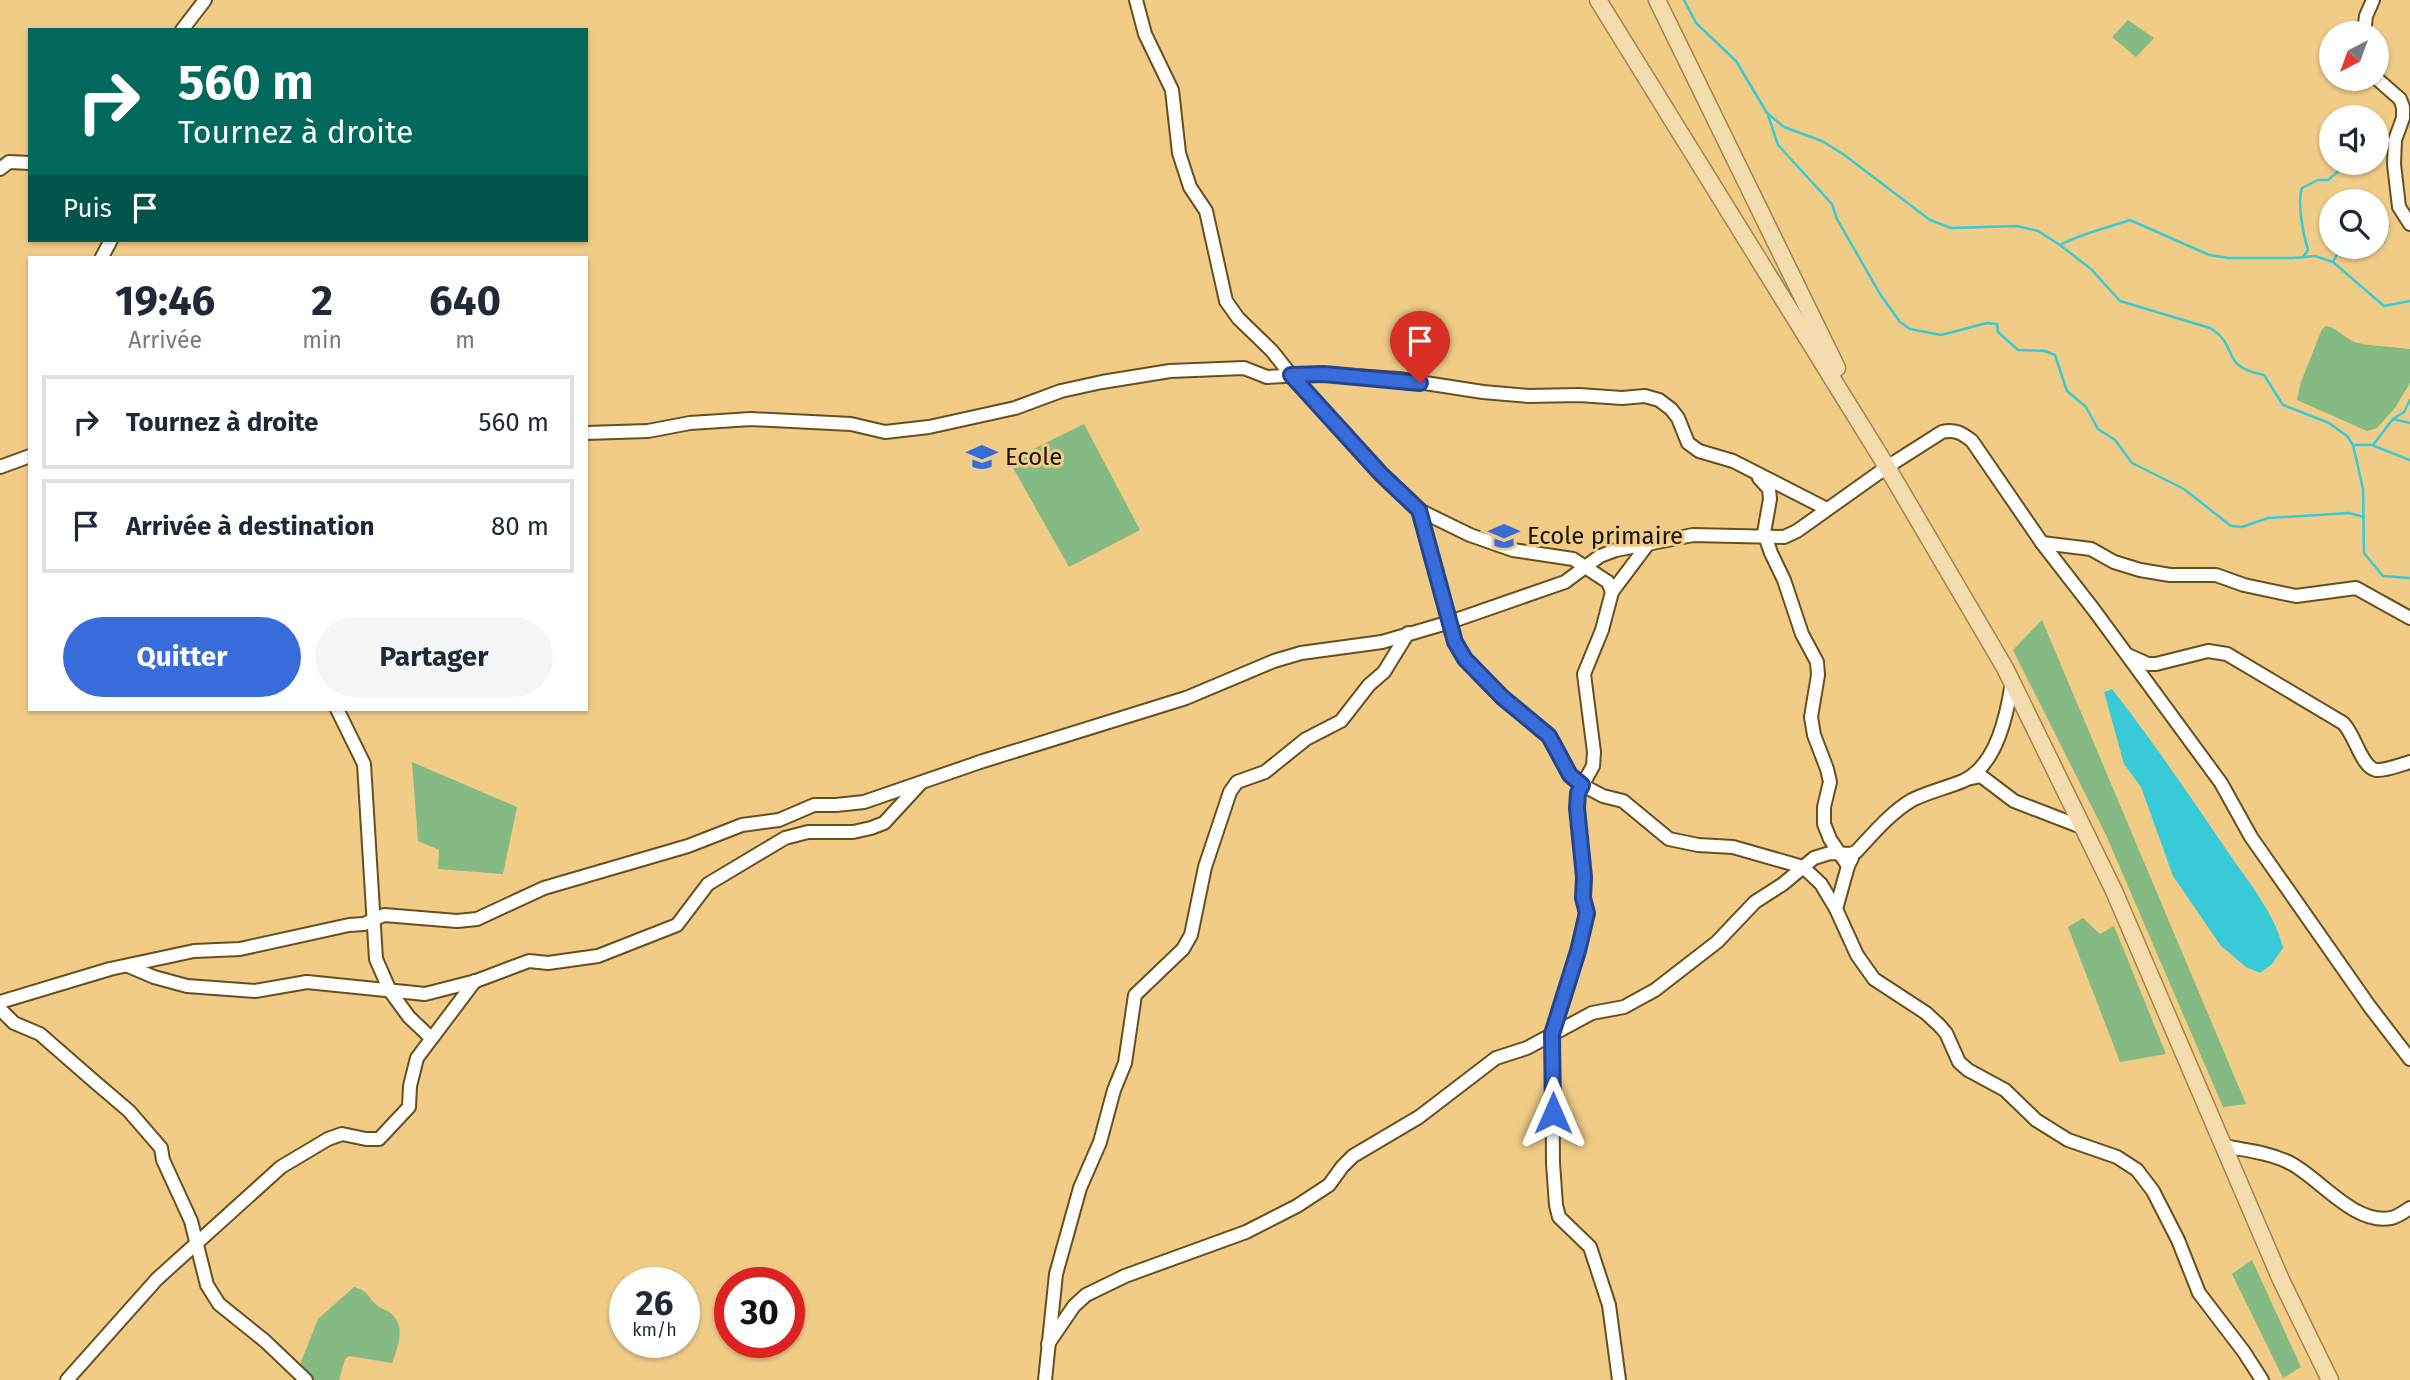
<!DOCTYPE html>
<html lang="fr">
<head>
<meta charset="utf-8">
<style>
	body { margin:0; font-family:"Fira Sans",sans-serif; background:#f6f6f7; color:#1f2937; height:100vh; display:flex; flex-direction:column; font-size:26px; white-space:nowrap }
	* { box-sizing:border-box; margin:0 }
	p { font-size:23px; color:#747a83 }
	.icon { flex:none; width:38px; height:38px; fill:none; stroke:currentColor; stroke-width:2; stroke-linecap:round; stroke-linejoin:round }
	.map { position:relative; flex:1; overflow:hidden }
	.drawer { position:absolute; left:28px; top:256px; width:560px; height:455px; display:flex; flex-direction:column; background:#fff; border-radius:0px; box-shadow:0 2px 5px #0004 }
	.drawer>* { flex:none }
	.top-card { position:absolute; left:28px; top:28px; width:560px; height:214px; border-radius:0px; box-shadow:0 2px 5px #0004; background:#00695c; color:#fff; overflow:hidden }
	.needle { width:46px; rotate:221deg }
	.buttons { position:absolute; left:2319px; top:21px; display:grid; gap:14px }
	.buttons a { display:grid; place-items:center; width:70px; height:70px; border-radius:50%; background:#fff; box-shadow:0 2px 5px #0004; font-size:35px }
	.speed { position:absolute; left:609px; top:1267px; display:flex; gap:14px; font-size:35px; font-weight:700; text-align:center }
	.speed>* { display:grid; place-content:center; width:91px; height:91px; border-radius:50%; background:#fff; box-shadow:0 2px 5px #0004; line-height:1 }
	.speed small { font-size:18px; font-weight:400 }
	.speed .limit { border:10px solid #d22; background:#fff; color:#111 }
	.pin { position:absolute; display:grid; place-items:center; width:60px; height:60px; color:#fff; margin:-72px -30px; border-radius:50% 50% 50% 0; rotate:-45deg; box-shadow:0 0 7px #0007 }
	.pin .icon { rotate:45deg }
	.me { position:absolute; width:77px; margin:-38px; rotate:0deg; stroke-linejoin:round; filter:drop-shadow(0 0 5px #0008) }
	.turn { display:flex; align-items:center; gap:24px; height:147px; padding:0 35px; font-size:32px }
	.turn .icon { width:91px; height:91px; stroke-width:2.5 }
	.turn b { display:block; font-size:49px; line-height:60px }
	.then { display:flex; align-items:center; height:66px; padding:0 35px; background:#0003; gap:14px; font-size:26px }
	.eta { display:flex; justify-content:space-evenly; align-items:center; height:119px; text-align:center }
	.eta b { font-size:42px; font-weight:700; line-height:49px }
	.button { display:flex; gap:14px; margin-top:auto; padding:14px 35px }
	.button a { flex:1; height:80px; border-radius:42px; background:#386cdb; color:#fff; font-size:28px; font-weight:700; line-height:80px; text-align:center }
	.button a+a { background:#f6f6f7; color:#1f2937 }
	ul { padding:0; list-style:none }
	li { display:flex; align-items:center; gap:21px; height:94px; margin:0 14px 10px; padding:0 21px; border:4px solid #e0e1e3; border-radius:0px }
	li div { flex:1 }
	li b { display:block; font-size:26px }
	li em { font-style:normal }
	.map>svg:first-child { display:block }
</style>
</head>
<body>
<div class="map">
<svg width="2410" height="1380" viewBox="0 0 2410 1380">
	<rect width="100%" height="100%" fill="#f0cc87"/>
	<g fill="#85ba82">
		<polygon points="2128,20 2154,38 2136,57 2112,37"/>
		<path d="M2326 326C2337 328 2344 338 2355 342 2365 346 2396 347 2410 349V383L2395 408 2377 428 2367 431 2297 400 2301 382 2322 329Z"/>
		<polygon points="1084,424 1140,530 1069,567 1009,461"/>
		<polygon points="2042,620 2246,1104 2223,1107 2106,835 2013,650"/>
		<polygon points="412,762 517,807 503,874 438,869 439,850 418,841"/>
		<polygon points="2083,918 2100,934 2114,926 2166,1054 2120,1062 2068,927"/>
		<polygon points="2252,1260 2301,1367 2283,1378 2232,1274"/>
		<path d="M354 1287C371 1292 367 1298 379 1307 382 1309 386 1310 389 1312 407 1324 398 1347 392 1363L349 1356 345 1359 339 1380H306L297 1372 318 1319Z"/>
	</g>
	<path fill="#38cbd7" d="M2112 689C2154 743 2192 799 2230 855 2250 884 2275 914 2283 948L2272 964 2260 973 2246 967 2221 946 2173 876 2141 787 2124 764 2104 692Z"/>
	<g fill="none" stroke-linecap="round" stroke-linejoin="round">
		<g stroke="#38cbd7" stroke-width="2.5">
			<path d="M1684 0 1696 23 1736 61 1767 113 1784 127 1822 141 1843 154 1930 220 1951 228 2017 226 2038 231 2060 245 2091 269 2120 301 2210 328C2241 347 2218 366 2264 375L2283 405 2329 423 2347 436 2353 445 2363 489 2364 553 2383 576 2410 578"/>
			<polyline points="1768,115 1778,145 1832,204 1837,219 1880,294 1900,322 1910,329 1941,335 1987,323 1997,324 1998,332 2018,350 2045,351 2055,355 2067,391 2086,407 2098,429 2115,440 2132,463 2184,489 2231,526 2242,527 2268,518 2349,513 2364,517"/>
			<polyline points="2376,137 2382,133"/>
			<polyline points="2376,235 2389,226"/>
			<path d="M2060 245C2082 233 2107 228 2130 220L2209 255 2229 258H2293L2315 256 2333 262 2384 306 2410 301"/>
			<path d="M2303 257 2308 250C2303 234 2297 202 2302 188L2318 180H2328L2348 163"/>
			<polyline points="2333,262 2341,247"/>
			<polyline points="2393,419 2410,423"/>
			<polyline points="2353,445 2373,445 2393,419 2404,412 2410,400"/>
			<polyline points="2374,446 2410,460"/>
		</g>
		<g stroke="#69501b" stroke-width="16">
			<g id="minor">
				<polyline points="1136,0 1145,34 1172,90 1179,153 1190,187 1206,211 1226,301 1238,318 1272,351 1291,375 1381,474 1419,510 1470,535 1513,550 1573,559 1608,582 1612,592 1602,630 1584,674 1594,752 1593,766 1578,793 1577,808 1584,877 1583,898 1586,913 1578,951 1552,1034 1553,1163 1556,1205 1559,1217 1590,1247 1609,1305 1619,1380"/>
				<polyline points="182,30 205,0"/>
				<polyline points="2364,33 2366,16 2373,0"/>
				<polyline points="2376,78 2400,99 2403,107 2403,118 2395,140 2394,164 2399,207 2410,224"/>
				<polyline points="0,169 9,162 30,163"/>
				<polyline points="102,257 111,240"/>
				<polyline points="586,433 648,431 690,423 751,419 851,424 885,432 929,427 1015,408 1061,391 1102,382 1170,371 1244,368 1267,377 1324,374 1399,379 1483,392 1528,396 1579,395 1622,398 1645,396 1659,400 1671,409 1678,418 1688,443 1699,451 1733,461 1827,509"/>
				<polyline points="0,467 30,456"/>
				<polyline points="1759,478 1769,489 1770,499 1764,533 1771,553 1784,580 1802,634 1817,662 1818,675 1811,717 1814,735 1827,769 1830,782 1824,807 1824,824 1830,839 1848,866"/>
				<polyline points="1419,510 1455,642 1465,659 1502,697 1549,736 1570,775 1582,785 1603,796 1623,801 1669,839 1698,845 1733,847 1803,867 1821,884 1836,909 1857,955 1874,979 1926,1013 1939,1025 1946,1033 1959,1062 1968,1070 2005,1090 2036,1120 2068,1140 2117,1157 2137,1170 2153,1191 2178,1240 2199,1293 2244,1352 2262,1380"/>
				<polyline points="2042,543 2091,549 2114,562 2140,570 2170,575 2216,575 2244,585 2296,596 2356,588 2410,618"/>
				<polyline points="1612,592 1648,544"/>
				<path d="M2130 656 2148 664H2156L2208 651 2227 654 2343 723C2355 734 2361 767 2376 770 2385 771 2400 765 2410 762"/>
				<polyline points="337,709 364,764 376,959 390,991 409,1017 431,1038"/>
				<polyline points="1967,779 1981,776 2014,801 2084,828"/>
				<polyline points="1836,909 1848,866 1852,858"/>
				<polyline points="128,966 154,977 187,986 255,991 307,982 425,994 476,981 529,961 548,963 598,956 677,925 708,884 785,838 808,832 853,832 871,828 884,823 920,784"/>
				<path d="M0 1002 110 969 194 951 240 949 349 925 364 924 384 915 457 921 477 919 544 888 688 846 742 825 779 820 814 805H836L864 802 983 761 1186 698 1274 661 1301 653 1382 642 1450 622 1565 582 1600 556 1616 550 1693 535 1784 537 1797 531 1887 467 1942 432C1955 429 1962 433 1972 441L2042 543 2094 610 2221 783 2251 837 2370 1007 2410 1059"/>
				<polyline points="0,1009 14,1023 40,1034 95,1082 129,1111 161,1148 163,1160 191,1221 207,1285 219,1304 265,1341 306,1380"/>
				<path d="M2223 1146C2245 1150 2272 1153 2292 1164 2321 1180 2355 1225 2391 1218 2397 1217 2404 1212 2410 1208"/>
				<path d="M1048 1344 1074 1306 1086 1295 1125 1276 1246 1232 1297 1206 1329 1185 1342 1167 1353 1156 1419 1117 1496 1058 1527 1048 1592 1013 1624 1007 1655 990 1717 942 1755 902 1783 884 1814 858 1830 853 1850 854 1856 852C1873 834 1890 813 1912 800 1928 792 1946 788 1963 781 1997 765 2007 715 2012 682"/>
				<polyline points="67,1380 157,1279 281,1167 328,1139 342,1134 366,1139 379,1139 409,1107 410,1086 417,1058 475,981"/>
				<polyline points="1045,1380 1056,1274 1080,1188 1100,1142 1114,1090 1125,1063 1135,995 1183,949 1191,935 1205,867 1230,792 1237,782 1265,772 1306,739 1341,721 1369,685 1384,672 1408,633"/>
			</g>
		</g>
		<g stroke="#a2854d" stroke-width="19">
			<g id="major">
				<polyline points="1598,0 1887,467 2005,668 2114,891 2281,1280 2330,1380"/>
				<polyline points="1657,0 1837,368"/>
			</g>
		</g>
		<use href="#minor" stroke="#fff" stroke-width="12"/>
		<use href="#major" stroke="#f4dcad" stroke-width="16"/>
	</g>
	<g fill="none" stroke-linecap="round" stroke-linejoin="round">
		<g stroke="#24468e" stroke-width="18">
			<polyline id="route" points="1420,383 1324,374 1291,375 1381,474 1419,510 1455,642 1465,659 1502,697 1549,736 1570,775 1582,785 1578,793 1577,808 1584,877 1583,898 1587,913 1578,951 1552,1034 1553,1113"/>
		</g>
		<use href="#route" stroke="#386cdb" stroke-width="12"/>
	</g>
	<defs>
		<g id="school-bare" transform="scale(2.415)"><path d="M0-5L7-2L0 1L-7-2ZM-4 1L0 2.5L4 1V4Q0 6-4 4Z" fill="#386cdb" stroke="#f0cc87" stroke-width="2.5" paint-order="stroke"/></g>
	</defs>
	<g fill-rule="evenodd">
		<use href="#school-bare" x="982" y="457"/>
		<use href="#school-bare" x="1504" y="536"/>
	</g>
	<g text-anchor="middle" stroke-width="6" stroke-linejoin="round" paint-order="stroke">
		<g font-size="24" fill="#1a1000" stroke="#f0cc87" text-anchor="start">
			<text x="1005" y="465">Ecole</text>
			<text x="1527" y="544">Ecole primaire</text>
		</g>
	</g>
</svg>
<div class="buttons">
<a><svg class="needle" viewBox="-14 -14 28 28"><path d="M0-13l5 13h-10z" fill="#e53935"/><path d="M0 13l5-13h-10z" fill="#747a83"/></svg></a>
<a><svg class="icon" aria-label="sound" viewBox="0 0 24 24"><path d="M4 9h4l5-4v14l-5-4H4zM17 9q2 3 0 6"/></svg></a>
<a><svg class="icon" aria-label="search" viewBox="0 0 24 24"><circle cx="10" cy="10" r="6"/><path d="M15 15l6 6"/></svg></a>
</div>
<div class="speed"><div>26<small>km/h</small></div><div class="limit">30</div></div>
<div class="pin" style="left:1420px;top:383px;background:#d93025"><svg class="icon" aria-label="arrive" viewBox="0 0 24 24"><path d="M6 21V4h12l-3 4 3 4H6"/></svg></div>
<svg class="me" style="left:1553px;top:1113px" viewBox="-20 -20 40 40"><path d="M0-17L14 15 0 8-14 15z" fill="#386cdb" stroke="#fff" stroke-width="4"/></svg>
<div class="top-card">
<div class="turn"><svg class="icon" aria-label="right" viewBox="0 0 24 24"><path d="M7 20v-9h11M14 6l5 5-5 5"/></svg><div><b>560 m</b>Tournez à droite</div></div>
<div class="then">Puis<svg class="icon" aria-label="arrive" viewBox="0 0 24 24"><path d="M6 21V4h12l-3 4 3 4H6"/></svg></div>
</div>
<section class="drawer">
<div class="eta">
<div><b>19:46</b><p>Arrivée</p></div>
<div><b>2</b><p>min</p></div>
<div><b>640</b><p>m</p></div>
</div>
<ul>
<li><svg class="icon" aria-label="right" viewBox="0 0 24 24"><path d="M7 20v-9h11M14 6l5 5-5 5"/></svg><div><b>Tournez à droite</b></div><em>560 m</em></li>
<li><svg class="icon" aria-label="arrive" viewBox="0 0 24 24"><path d="M6 21V4h12l-3 4 3 4H6"/></svg><div><b>Arrivée à destination</b></div><em>80 m</em></li>
</ul>
<div class="button"><a>Quitter</a><a>Partager</a></div>
</section>
</div>
</body>
</html>
